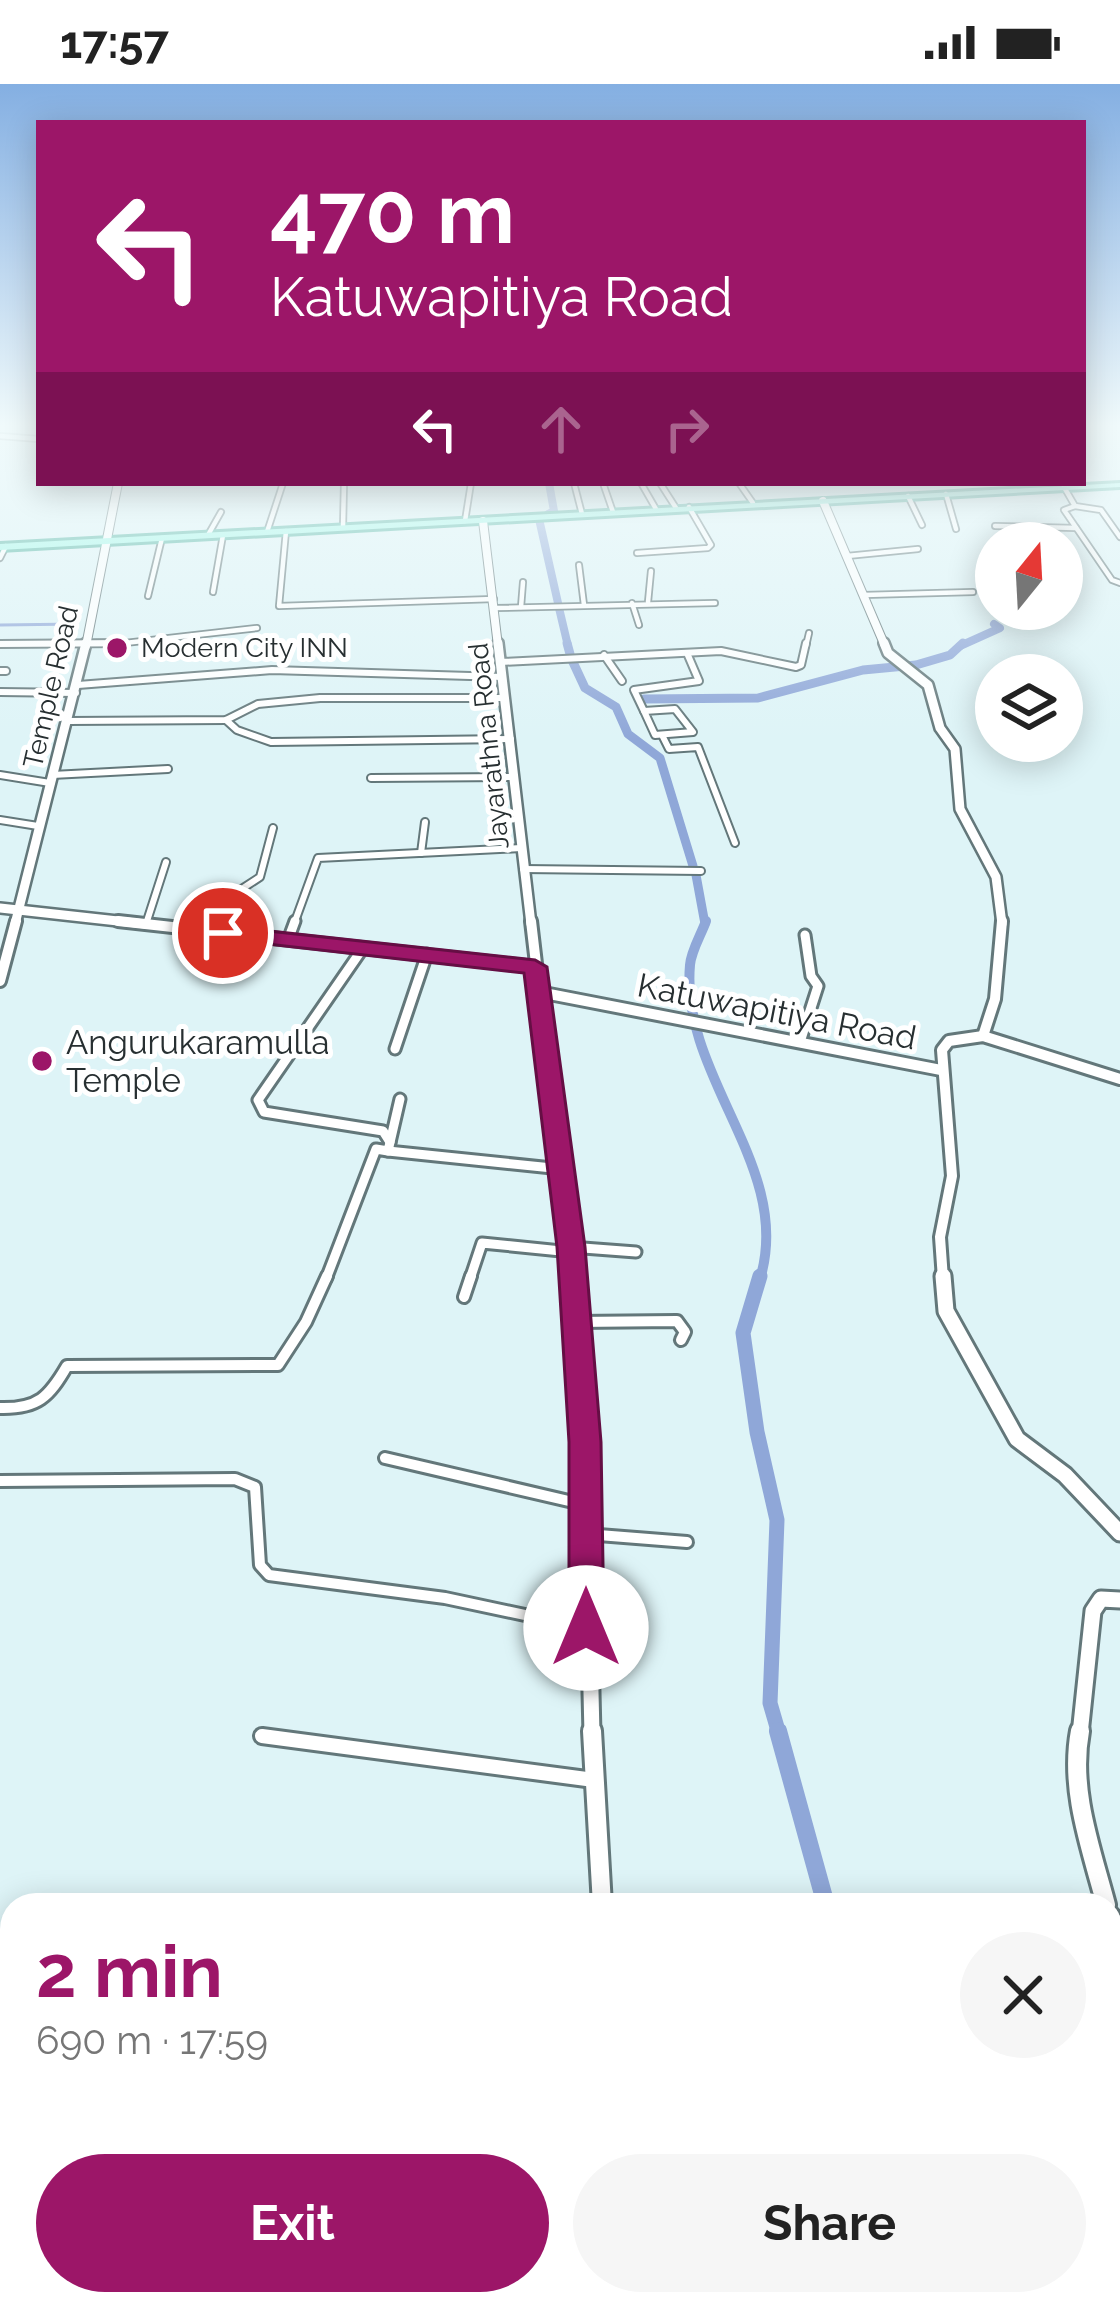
<!DOCTYPE html>
<html lang="en">
<head>
<meta charset="utf-8">
<style>
	body { margin:0; font-family:Raleway,sans-serif; background:#f6f6f6; color:#222; height:100vh; display:flex; flex-direction:column; font-size:45px; white-space:nowrap }
	* { box-sizing:border-box; margin:0 }
	p { font-size:39px; color:#767676 }
	.icon { flex:none; width:66px; height:66px; fill:none; stroke:currentColor; stroke-width:2; stroke-linecap:round; stroke-linejoin:round }
	.map { position:relative; flex:1; overflow:hidden }
	.sheet { position:absolute; left:0px; top:1809px; width:1122px; height:423px; display:flex; flex-direction:column; background:#fff; border-radius:36px 36px 0 0; box-shadow:0 6px 30px #0003 }
	.sheet>* { flex:none }
	.hud { position:absolute; left:36px; top:36px; width:1050px; height:366px; border-radius:0px; box-shadow:0 6px 30px #0003; background:#9c1668; color:#fff; overflow:hidden }
	.needle { width:78px; rotate:18deg }
	.fabs { position:absolute; left:975px; top:438px; display:grid; gap:24px }
	.fabs a { display:grid; place-items:center; width:108px; height:108px; border-radius:50%; background:#fff; box-shadow:0 6px 30px #0003; font-size:60px }
	.pin { position:absolute; display:grid; place-items:center; width:102px; height:102px; color:#fff; margin:-51px; border:6px solid #fff; border-radius:50%; box-shadow:0 3px 12px #0007 }
	.me { position:absolute; width:132px; margin:-66px; rotate:0deg; stroke-linejoin:round; filter:drop-shadow(0 0 9px #0008) }
	.turn { display:flex; align-items:center; gap:42px; height:252px; padding:0 36px; font-size:54px }
	.turn .icon { width:156px; height:156px; stroke-width:2.5 }
	.turn b { display:block; font-size:84px; line-height:102px }
	.lanes { display:flex; align-items:center; height:114px; padding:0 36px; background:#0003; justify-content:center; gap:60px; direction:ltr }
	.lanes .off { opacity:.35 }
	.round { display:grid; place-items:center; flex:none; width:126px; height:126px; border-radius:63px; background:#f6f6f6 }
	.overview { display:flex; align-items:center; justify-content:space-between; height:204px; padding:0 36px }
	h1 { font-size:72px; font-weight:700; line-height:90px; color:#9c1668 }
	.action { display:flex; gap:24px; margin-top:auto; padding:24px 36px }
	.action a { flex:1; height:138px; border-radius:72px; background:#9c1668; color:#fff; font-size:48px; font-weight:700; line-height:138px; text-align:center }
	.action a+a { background:#f6f6f6; color:#222 }
	.status { display:flex; justify-content:space-between; align-items:center; height:84px; padding:0 60px; background:#fff; direction:ltr }
	.status svg { height:33px; fill:currentColor }
	.map>svg:first-child { display:block }
</style>
</head>
<body>
<div class="status"><b>17:57</b><svg viewBox="0 0 49 12"><path d="M0 12V9h3v3zM5 12V6h3v6zM10 12V3h3v9zM15 12V0h3v12zM26 1h20v11H26zM47 4h2v5h-2z"/></svg></div>
<div class="map">
<svg width="1120" height="2231" viewBox="0 0 1120 2231">
	<rect width="100%" height="100%" fill="#def4f7"/>
	<g fill="none" stroke-linecap="round" stroke-linejoin="round">
		<polyline stroke="#8fa7d8" stroke-width="3" points="0,541 77,540"/>
		<g stroke="#8fa7d8" stroke-width="8">
			<polyline points="548,430 554,427 549,399"/>
			<polyline points="539,435 558,519"/>
			<polyline points="559,524 568,562"/>
			<polyline points="960,562 1000,544 994,540"/>
		</g>
		<g stroke="#8fa7d8" stroke-width="9">
			<polyline points="567,559 570,570"/>
			<polyline points="572,576 585,604 616,623 628,650 660,674 693,782"/>
			<polyline points="644,615 758,614 863,586 916,581 950,571 963,559"/>
			<polyline points="696,791 705,840"/>
		</g>
		<path stroke="#8fa7d8" stroke-width="10" d="M706 837C701 851 691 867 690 881 680 994 794 1083 760 1195"/>
		<polyline stroke="#8fa7d8" stroke-width="15" points="760,1192 743,1249 757,1348 777,1436 770,1619 779,1650"/>
		<g stroke="#8fa7d8" stroke-width="18">
			<polyline points="778,1647 826,1821"/>
			<polyline points="898,2220 900,2231"/>
		</g>
		<g stroke="#63777a" stroke-width="8">
			<g id="minor-far4">
				<polyline points="0,352 39,355"/>
				<polyline points="574,399 582,430"/>
				<polyline points="603,399 613,428"/>
				<polyline points="641,399 656,425"/>
				<polyline points="660,399 676,424"/>
				<polyline points="739,399 753,419"/>
				<polyline points="1064,403 1075,422 1101,426 1120,453"/>
				<polyline points="946,410 956,445"/>
				<polyline points="908,412 922,441"/>
				<polyline points="1075,422 1064,426 1112,496 1120,499"/>
				<polyline points="465,437 471,399"/>
				<polyline points="995,442 1076,444"/>
				<polyline points="343,443 344,399"/>
				<polyline points="286,447 279,522 494,515"/>
				<polyline points="267,448 283,399"/>
				<polyline points="208,451 221,428"/>
				<polyline points="637,469 708,464 711,461 689,423"/>
				<polyline points="847,472 918,465"/>
				<polyline points="0,474 6,462"/>
				<polyline points="579,481 584,521"/>
				<polyline points="213,508 223,451"/>
				<polyline points="864,511 973,508"/>
				<polyline points="148,512 162,454"/>
				<polyline points="648,518 651,487"/>
				<polyline points="632,519 639,541"/>
				<polyline points="521,523 523,498"/>
				<polyline points="495,524 715,519"/>
				<polyline points="0,560 116,560 257,544"/>
				<polyline points="806,562 809,549"/>
			</g>
		</g>
		<g stroke="#63777a" stroke-width="10">
			<g id="minor-far3">
				<polyline points="0,560 123,559"/>
				<polyline points="604,571 622,597"/>
				<polyline points="501,578 721,567 796,583 801,581 806,559"/>
				<polyline points="0,587 6,587"/>
				<polyline points="78,601 272,586 503,593"/>
				<polyline points="0,608 76,609"/>
				<polygon points="675,625 693,648 655,651 644,627"/>
				<polyline points="644,627 634,606 699,597 687,569"/>
				<polyline points="226,636 237,646 271,658 511,655"/>
				<polyline points="68,637 226,636 258,620 320,614 504,614"/>
				<polyline points="663,653 669,665 698,663 735,759"/>
				<polyline points="0,691 50,699"/>
				<polyline points="52,691 168,685"/>
				<polyline points="371,694 515,693"/>
				<polyline points="0,736 38,742"/>
				<polyline points="421,769 425,738"/>
				<polyline points="523,785 701,787"/>
				<polyline points="146,840 166,778"/>
				<polyline points="226,840 237,808 260,793 273,744"/>
				<polyline points="294,840 318,774 521,764"/>
			</g>
		</g>
		<g stroke="#63777a" stroke-width="15">
			<g id="minor-far2">
				<polyline points="223,849 227,837"/>
				<polyline points="288,856 295,837"/>
				<polyline points="363,864 258,1016 264,1028 383,1047 390,1058"/>
				<polyline points="800,958 818,902 811,892 805,851"/>
				<polyline points="395,965 427,870"/>
				<polyline points="388,1067 562,1085"/>
				<polyline points="570,1163 636,1168"/>
				<polyline points="326,1195 376,1065 388,1067 400,1015"/>
				<polyline points="470,1195 482,1159 571,1168"/>
			</g>
		</g>
		<g stroke="#63777a" stroke-width="16">
			<g id="minor-far1">
				<polyline points="464,1213 471,1192"/>
				<polyline points="576,1238 677,1237 685,1248 681,1256"/>
				<path d="M0 1324C38 1325 49 1313 67 1282L278 1281 306 1238 327 1192"/>
				<polyline points="385,1374 586,1421"/>
				<polyline points="0,1397 235,1395 255,1403 260,1481 269,1491 445,1514 586,1544"/>
				<polyline points="586,1450 687,1458"/>
			</g>
		</g>
		<g stroke="#63777a" stroke-width="20">
			<polyline id="minor" points="262,1652 594,1696"/>
		</g>
		<g stroke="#63777a" stroke-width="10">
			<g id="tertiary-far4">
				<polyline points="823,417 885,562"/>
				<polyline points="483,437 498,562"/>
				<polyline points="86,562 118,399"/>
			</g>
		</g>
		<g stroke="#63777a" stroke-width="14">
			<g id="tertiary-far3">
				<polyline points="498,559 531,840"/>
				<polyline points="884,559 888,569 928,601 940,644 955,665 960,725 996,793 1002,840"/>
				<polyline points="0,824 145,840"/>
				<polyline points="15,840 86,559"/>
			</g>
		</g>
		<g stroke="#63777a" stroke-width="16">
			<g id="tertiary-far2">
				<polyline points="118,837 535,883"/>
				<polyline points="531,837 573,1195"/>
				<polyline points="0,897 16,837"/>
				<polyline points="539,908 941,986"/>
				<polyline points="983,952 995,915 1002,837"/>
				<polyline points="943,1195 940,1153 952,1092 942,966 949,957 983,952 1120,995"/>
			</g>
		</g>
		<g stroke="#63777a" stroke-width="21">
			<g id="tertiary-far1">
				<polyline points="572,1192 585,1357 592,1650"/>
				<polyline points="943,1192 946,1227 1017,1355 1065,1391 1120,1449"/>
				<polyline points="1080,1650 1093,1527 1101,1515 1120,1516"/>
			</g>
		</g>
		<g stroke="#63777a" stroke-width="24">
			<g id="tertiary">
				<polyline points="592,1647 602,1821"/>
				<path d="M1080 1647C1069 1706 1091 1764 1106 1821"/>
				<polyline points="1110,1832 1120,1854"/>
				<polyline points="633,2220 635,2231"/>
				<polyline points="1096,2231 1120,2224"/>
			</g>
		</g>
		<g stroke="#48af9d" stroke-width="6">
			<polygon id="primary" points="1120,399 1120,403 0,466 0,460"/>
		</g>
		<use href="#minor-far4" stroke="#fff" stroke-width="4.5"/>
		<use href="#minor-far3" stroke="#fff" stroke-width="6"/>
		<use href="#minor-far2" stroke="#fff" stroke-width="9"/>
		<use href="#minor-far1" stroke="#fff" stroke-width="10"/>
		<use href="#minor" stroke="#fff" stroke-width="14"/>
		<use href="#tertiary-far4" stroke="#fff" stroke-width="8"/>
		<use href="#tertiary-far3" stroke="#fff" stroke-width="9"/>
		<use href="#tertiary-far2" stroke="#fff" stroke-width="10"/>
		<use href="#tertiary-far1" stroke="#fff" stroke-width="15"/>
		<use href="#tertiary" stroke="#fff" stroke-width="18"/>
		<use href="#primary" fill="#9cf8e7" fill-rule="evenodd"/>
	</g>
	<linearGradient id="sky" x2="0" y2="1"><stop stop-color="#84afe2"/><stop offset="0.52" stop-color="#f0fafb"/><stop offset="1" stop-color="#f0fafb" stop-opacity="0"/></linearGradient>
	<rect width="1120" height="656" fill="url(#sky)"/>
	<polygon fill="#9c1668" stroke="#650e44" stroke-width="3" points="223,842 535,876 547,883 585,1163 601,1358 604,1544 599,1555 586,1560 574,1555 569,1544 569,1358 557,1163 524,889 215,854 212,849"/>
	<g fill="#9c1668" stroke="#fff" stroke-width="4.5">
		<circle cx="117" cy="564" r="12"/>
		<circle cx="42" cy="977" r="12"/>
	</g>
	<g text-anchor="middle" stroke-width="10" stroke-linejoin="round" paint-order="stroke">
		<g font-size="27" fill="#272f31" stroke="#fff" text-anchor="start">
			<text x="141" y="573">Modern City INN</text>
		</g>
		<g font-size="27" fill="#272f31" stroke="#fff">
			<text transform="translate(51 603) rotate(-77)" y="9">Temple Road</text>
			<text transform="translate(489 662) rotate(-96)" y="9">Jayarathna Road</text>
		</g>
		<g font-size="33" fill="#272f31" stroke="#fff">
			<text transform="translate(777 927) rotate(11)" y="12">Katuwapitiya Road</text>
		</g>
		<g font-size="33" fill="#272f31" stroke="#fff" text-anchor="start">
			<text x="66" y="970">Angurukaramulla<tspan x="66" dy="38">Temple</tspan></text>
		</g>
	</g>
</svg>
<div class="fabs">
<a><svg class="needle" viewBox="-14 -14 28 28"><path d="M0-13l5 13h-10z" fill="#e53935"/><path d="M0 13l5-13h-10z" fill="#767676"/></svg></a>
<a><svg class="icon" aria-label="layers" viewBox="0 0 24 24"><path d="M12 4l9 5-9 5-9-5zM3 14l9 5 9-5"/></svg></a>
</div>
<div class="pin" style="left:223px;top:849px;background:#d93025"><svg class="icon" aria-label="arrive" viewBox="0 0 24 24"><path d="M6 21V4h12l-3 4 3 4H6"/></svg></div>
<svg class="me" style="left:586px;top:1544px" viewBox="-20 -20 40 40"><circle r="19" fill="#fff"/><path d="M0-13L10 11 0 6-10 11z" fill="#9c1668"/></svg>
<div class="hud">
<div class="turn"><svg class="icon" aria-label="left" viewBox="0 0 24 24"><path d="M17 20v-9H6M10 6l-5 5 5 5"/></svg><div><b>470 m</b>Katuwapitiya Road</div></div>
<div class="lanes"><svg class="icon" aria-label="left" viewBox="0 0 24 24"><path d="M17 20v-9H6M10 6l-5 5 5 5"/></svg><svg class="icon off" aria-label="ahead" viewBox="0 0 24 24"><path d="M12 20V5M6 11l6-6 6 6"/></svg><svg class="icon off" aria-label="right" viewBox="0 0 24 24"><path d="M7 20v-9h11M14 6l5 5-5 5"/></svg></div>
</div>
<section class="sheet">
<div class="overview"><div><h1>2 min</h1><p>690 m · 17:59</p></div><a class="round"><svg class="icon" aria-label="close" viewBox="0 0 24 24"><path d="M6 6l12 12M18 6L6 18"/></svg></a></div>
<div class="action"><a>Exit</a><a>Share</a></div>
</section>
</div>
</body>
</html>
